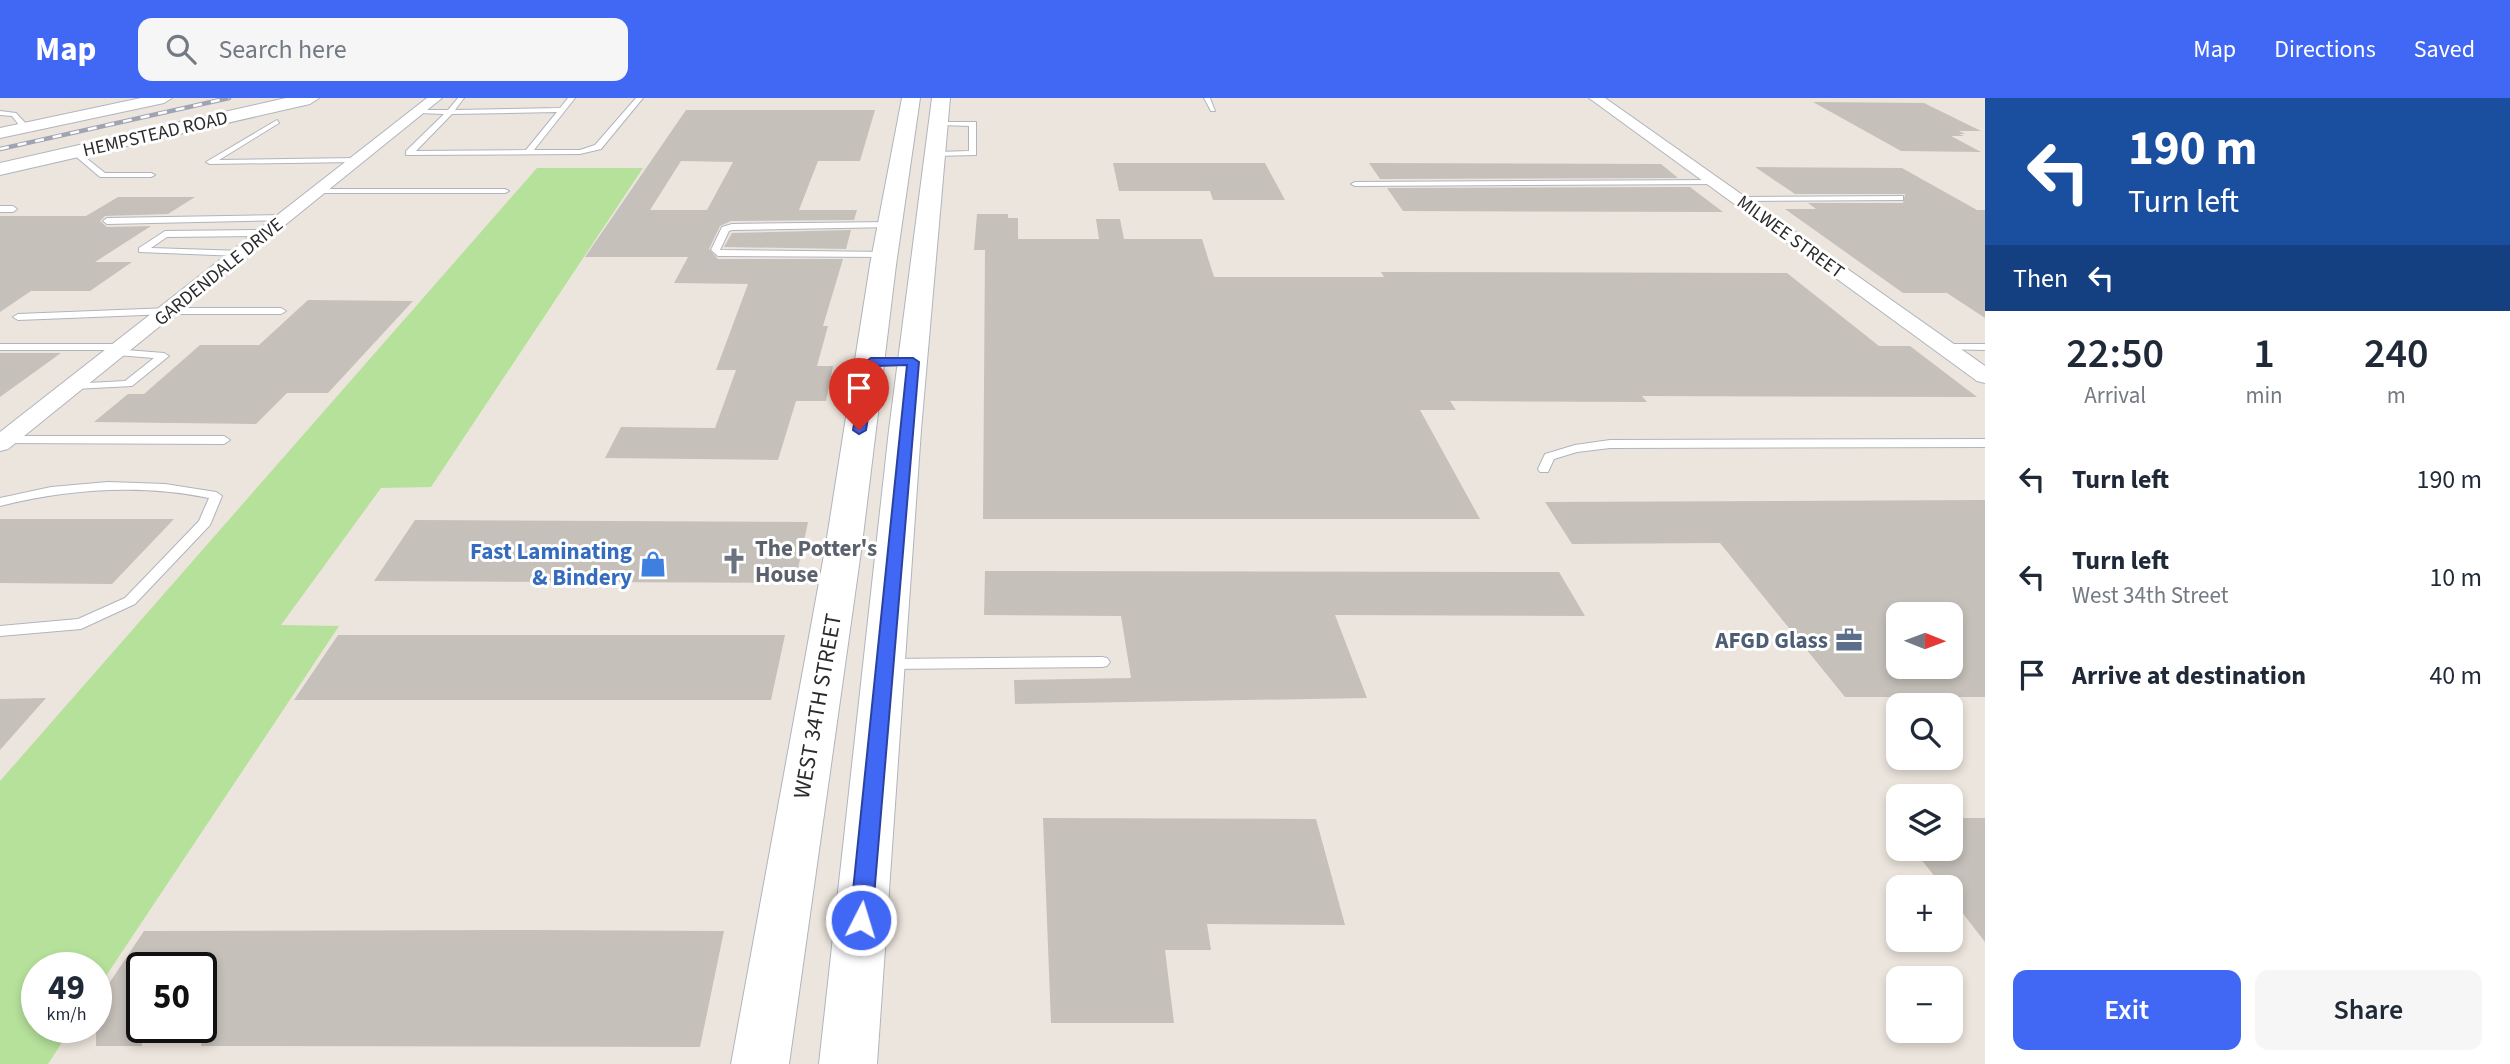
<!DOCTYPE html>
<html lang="en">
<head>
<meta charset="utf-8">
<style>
	body { margin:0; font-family:"Source Sans 3",sans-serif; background:#f6f6f7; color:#1f2937; height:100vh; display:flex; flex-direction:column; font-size:26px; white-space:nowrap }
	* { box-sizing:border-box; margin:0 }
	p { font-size:23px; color:#747a83 }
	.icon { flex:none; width:38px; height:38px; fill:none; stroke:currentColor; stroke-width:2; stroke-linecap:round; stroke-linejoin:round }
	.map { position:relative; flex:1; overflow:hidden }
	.sheet { display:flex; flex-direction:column; background:#fff; width:525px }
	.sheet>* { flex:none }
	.banner { background:#1a4fa0; color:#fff; overflow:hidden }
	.needle { width:46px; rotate:91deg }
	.controls { position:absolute; left:1886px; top:504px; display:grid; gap:14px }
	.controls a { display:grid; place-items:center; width:77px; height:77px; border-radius:14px; background:#fff; box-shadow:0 4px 10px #0003; font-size:35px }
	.speed { position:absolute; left:21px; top:854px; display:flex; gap:14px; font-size:35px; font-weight:700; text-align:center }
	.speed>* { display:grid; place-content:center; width:91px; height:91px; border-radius:50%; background:#fff; box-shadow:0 4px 10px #0003; line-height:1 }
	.speed small { font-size:18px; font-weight:400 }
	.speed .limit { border:4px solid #111; border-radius:10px; background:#fff; color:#111 }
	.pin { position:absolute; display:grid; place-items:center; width:60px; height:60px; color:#fff; margin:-72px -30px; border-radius:50% 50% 50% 0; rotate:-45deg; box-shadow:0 0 7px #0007 }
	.pin .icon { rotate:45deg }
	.me { position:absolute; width:77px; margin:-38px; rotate:5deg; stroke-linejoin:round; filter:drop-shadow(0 0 5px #0008) }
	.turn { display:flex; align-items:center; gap:24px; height:147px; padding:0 28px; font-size:32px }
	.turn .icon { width:91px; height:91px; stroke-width:2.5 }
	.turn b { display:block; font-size:49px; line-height:60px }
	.then { display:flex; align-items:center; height:66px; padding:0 28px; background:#0003; gap:14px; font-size:26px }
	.eta { display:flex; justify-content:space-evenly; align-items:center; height:119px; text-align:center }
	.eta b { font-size:42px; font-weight:600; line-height:49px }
	.action { display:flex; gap:14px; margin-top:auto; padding:14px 28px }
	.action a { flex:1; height:80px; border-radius:14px; background:#4167f5; color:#fff; font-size:28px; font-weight:600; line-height:80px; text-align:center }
	.action a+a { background:#f6f6f7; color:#1f2937 }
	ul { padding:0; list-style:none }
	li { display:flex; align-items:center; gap:21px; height:98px; padding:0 28px }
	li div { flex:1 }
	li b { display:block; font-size:26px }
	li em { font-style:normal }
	header { display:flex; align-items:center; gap:42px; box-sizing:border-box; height:98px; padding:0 35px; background:#4167f5; color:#fff }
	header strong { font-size:33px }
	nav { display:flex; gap:38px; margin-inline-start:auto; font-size:24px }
	.search { width:490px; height:63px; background:#f6f6f7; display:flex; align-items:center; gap:18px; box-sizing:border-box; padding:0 24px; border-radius:14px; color:#747a83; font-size:26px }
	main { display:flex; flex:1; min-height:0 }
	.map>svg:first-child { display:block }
</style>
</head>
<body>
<header>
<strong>Map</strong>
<div class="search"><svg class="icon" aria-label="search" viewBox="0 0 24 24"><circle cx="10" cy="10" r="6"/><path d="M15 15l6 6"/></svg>Search here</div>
<nav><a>Map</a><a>Directions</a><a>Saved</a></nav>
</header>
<main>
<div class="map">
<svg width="1985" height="966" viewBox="0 0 1985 966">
	<rect width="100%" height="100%" fill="#ece5dd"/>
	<polygon fill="#b5e19b" points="537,70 643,70 431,389 381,390 281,527 339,528 96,893 96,870 37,870 37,929 72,929 48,966 0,966 0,683"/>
	<g fill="#c5c0b9" fill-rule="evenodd">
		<polygon points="1813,4 1924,5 1981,33 1959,33 1965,36 1959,36 1964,38 1951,38 1981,54 1901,53"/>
		<path d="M686 12H875L860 63H818L799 112H857L854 122 731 123 720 128 709 151 718 161H843L823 228H828L817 268H833L826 303H796L778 362 605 360 621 329 715 330 736 272H716L748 186 674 185 688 159H585ZM681 63 733 64 707 112H650Z"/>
		<polygon points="1113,65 1265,65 1285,102 1213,102 1210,93 1119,93"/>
		<polygon points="1369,65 1661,66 1678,80 1380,81"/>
		<polygon points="1755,69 1902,70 1977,112 1985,112 1985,220 1947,195 1903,195 1785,111 1816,111 1808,105 1903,105 1905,96 1795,96"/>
		<polygon points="1690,89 1723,114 1403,113 1387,90"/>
		<polygon points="118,99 195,99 168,116 105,118 100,123 107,129 151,128 95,164 132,164 90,193 31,193 0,214 0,118 86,118"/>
		<polygon points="977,116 1008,116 1008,120 1018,120 1018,141 1099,141 1096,121 1120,121 1124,141 1202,141 1214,179 1384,179 1381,174 1787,175 1879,248 1910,248 1977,299 1642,298 1647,304 1450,303 1456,312 1420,312 1480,421 983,421 985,152 974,152"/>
		<polygon points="851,132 846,151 724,149 732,135"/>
		<polygon points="308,202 413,203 328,295 287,295 256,326 94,324 128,296 144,296 200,247 259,247"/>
		<polygon points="0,255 61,255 0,299"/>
		<path d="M1985 402V599H1845L1720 445 1572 446 1545 404ZM1899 516H1951V569H1899Z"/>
		<polygon points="0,421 174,421 112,486 0,485"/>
		<polygon points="415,422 808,424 795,485 374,483"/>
		<polygon points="985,473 1559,474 1585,518 1335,517 1367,600 1015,606 1014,582 1131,580 1121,518 984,517"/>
		<polygon points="338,537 785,537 771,602 294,602"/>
		<polygon points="46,600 0,652 0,601"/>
		<polygon points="1043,720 1316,721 1345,827 1207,826 1211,852 1165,852 1174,925 1051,925"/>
		<polygon points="1951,720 1985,720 1985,844 1951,800 1951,789 1943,789 1913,751 1951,751"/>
		<polygon points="533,832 724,833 700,949 201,948 201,870 142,870 142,948 96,948 96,905 144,833"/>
	</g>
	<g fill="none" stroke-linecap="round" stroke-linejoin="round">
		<g stroke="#b1b4be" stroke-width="2">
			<g id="service">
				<path d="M458 0H464L455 12 560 10 568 0H575L534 52H580L595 47 636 0H643L601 51 580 56 406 57V53L444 16 419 15 417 12H448ZM557 14 526 52 416 53 452 16Z"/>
				<polygon points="1204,0 1210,0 1215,13 1211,13"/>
				<polygon points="0,13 16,15 30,30 23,32 12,18 0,17"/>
				<polygon points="277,22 279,25 219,62 356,60 360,62 356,64 210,66 206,64"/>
				<polygon points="938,24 976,24 976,57 934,58 934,54 937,54 969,53 969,28 940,27"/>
				<polygon points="76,52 105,75 151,75 155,77 151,79 100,79 73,56 73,52"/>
				<polygon points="1715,82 1718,82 1718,86 1355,88 1351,86 1355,84"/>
				<polygon points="317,91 505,91 509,93 505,95 314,95 314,91"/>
				<polygon points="1903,98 1903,102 1900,102 1739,103 1735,101 1739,99"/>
				<polygon points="0,108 13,108 17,111 13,114 0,114"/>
				<polygon points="284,117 287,118 287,122 107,126 103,123 107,120"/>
				<polygon points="890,124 893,125 893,129 732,132 729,133 720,152 888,154 890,156 885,159 718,158 711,152 722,129 732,126"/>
				<polygon points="165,133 265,132 269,135 265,138 167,139 151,150 243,153 245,155 240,158 139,154 139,150"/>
				<polygon points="169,210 281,210 286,213 281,216 169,216 18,222 13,219 18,216"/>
				<polygon points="0,246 124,246 129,249 126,252 164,255 169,258 132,288 74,291 70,290 70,286 125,283 154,260 117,257 113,256 113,252 0,252"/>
				<polygon points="1944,246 1985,246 1985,252 1940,251 1939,249"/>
				<polygon points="5,338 224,338 230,342 224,346 1,345 0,341"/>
				<polygon points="1985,341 1985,349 1610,350 1577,354 1554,361 1548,374 1540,374 1538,371 1545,356 1575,347 1610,342"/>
				<path d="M108 384 165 386 216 394 222 398 210 427 135 506 81 531 0 538V528L78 521 125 500 199 423 209 400C140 386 68 391 0 408V400L51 389Z"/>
				<polygon points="1102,559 1107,560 1110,564 1107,568 1102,569 887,571 882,570 879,566 882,562 887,561"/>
			</g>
		</g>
		<g stroke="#b1b4be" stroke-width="2">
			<g id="minor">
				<polygon points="427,0 442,0 8,351 0,353 0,334"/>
				<polygon points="1589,0 1605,0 1985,268 1985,285 1977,283"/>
			</g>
		</g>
		<g stroke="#b1b4be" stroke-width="2">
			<polygon id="tertiary" points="141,0 172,0 164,5 0,40 0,30"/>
		</g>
		<g stroke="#b1b4be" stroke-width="2">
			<g id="secondary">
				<polygon points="286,0 319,0 310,6 0,77 0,65"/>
				<polygon points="902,0 920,0 896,167 862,446 789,966 731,966 826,446 870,167"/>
				<polygon points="932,0 950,0 921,332 877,966 819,966 889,332"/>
			</g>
		</g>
		<use href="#service" fill="#fff" fill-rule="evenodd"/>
		<use href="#minor" fill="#fff" fill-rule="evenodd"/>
		<use href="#tertiary" fill="#fff" fill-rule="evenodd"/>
		<use href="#secondary" fill="#fff" fill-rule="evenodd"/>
		<g stroke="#a0a3b4" stroke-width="4.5">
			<polyline id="rail" points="0,51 229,0"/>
		</g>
		<use href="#rail" stroke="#fff" stroke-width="2.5" stroke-dasharray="9" stroke-linecap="butt"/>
	</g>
	<polygon fill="#4167f5" stroke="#2a439f" stroke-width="2" points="871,260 913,260 919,264 872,822 869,829 861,832 854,829 850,822 907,267 876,268 866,332 859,336 853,332 865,264"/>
	<defs>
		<g id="church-bare" transform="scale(2.1)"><path d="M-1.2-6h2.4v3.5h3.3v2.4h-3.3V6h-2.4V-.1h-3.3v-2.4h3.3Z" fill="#6b7280" stroke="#fff" stroke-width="2.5" paint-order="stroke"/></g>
		<g id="shop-bare" transform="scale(2.1)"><path d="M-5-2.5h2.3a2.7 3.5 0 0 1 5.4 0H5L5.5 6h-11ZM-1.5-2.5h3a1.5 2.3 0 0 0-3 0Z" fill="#3f7fe0" stroke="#fff" stroke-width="2.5" paint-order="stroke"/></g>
		<g id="office-bare" transform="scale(2.1)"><path d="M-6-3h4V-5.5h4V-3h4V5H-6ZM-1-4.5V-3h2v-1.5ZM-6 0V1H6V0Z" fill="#5c6f8a" stroke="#fff" stroke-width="2.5" paint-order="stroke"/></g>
	</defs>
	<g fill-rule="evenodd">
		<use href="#church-bare" x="734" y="463"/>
		<use href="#shop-bare" x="653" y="466"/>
		<use href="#office-bare" x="1849" y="542"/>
	</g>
	<g text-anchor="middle" stroke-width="6" stroke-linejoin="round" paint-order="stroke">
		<g font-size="19" fill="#2b2b2b" stroke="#fff">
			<text transform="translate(155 35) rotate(-13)" y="7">HEMPSTEAD ROAD</text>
			<text transform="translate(1791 138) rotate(36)" y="7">MILWEE STREET</text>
			<text transform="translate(218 173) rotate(-39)" y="7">GARDENDALE DRIVE</text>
		</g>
		<g font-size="23" font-weight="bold" fill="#5b616d" stroke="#fff" text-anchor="start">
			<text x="755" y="458">The Potter's<tspan x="755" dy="26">House</tspan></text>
		</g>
		<g font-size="23" font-weight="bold" fill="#366cbe" stroke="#fff" text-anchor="end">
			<text x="632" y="461">Fast Laminating<tspan x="632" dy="26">&amp; Bindery</tspan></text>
		</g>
		<g font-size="23" font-weight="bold" fill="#4e5e75" stroke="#fff" text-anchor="end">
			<text x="1828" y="550">AFGD Glass</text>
		</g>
		<g font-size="23" fill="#2b2b2b" stroke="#fff">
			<text transform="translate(817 608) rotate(-80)" y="8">WEST 34TH STREET</text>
		</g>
	</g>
</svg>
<div class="controls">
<a><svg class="needle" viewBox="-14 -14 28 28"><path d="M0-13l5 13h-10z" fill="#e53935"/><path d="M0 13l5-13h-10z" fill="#747a83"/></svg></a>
<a><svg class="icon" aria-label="search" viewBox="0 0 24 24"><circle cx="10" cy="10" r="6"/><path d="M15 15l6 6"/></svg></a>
<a><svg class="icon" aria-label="layers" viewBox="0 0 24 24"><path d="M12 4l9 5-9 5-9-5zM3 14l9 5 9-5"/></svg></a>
<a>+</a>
<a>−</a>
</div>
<div class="speed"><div>49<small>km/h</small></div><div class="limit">50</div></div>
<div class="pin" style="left:859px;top:332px;background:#d93025"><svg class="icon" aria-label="arrive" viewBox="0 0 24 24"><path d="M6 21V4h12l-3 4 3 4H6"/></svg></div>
<svg class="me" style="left:861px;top:822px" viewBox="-20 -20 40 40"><circle r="17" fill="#4167f5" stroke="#fff" stroke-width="3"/><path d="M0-11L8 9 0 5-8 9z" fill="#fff"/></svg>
</div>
<section class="sheet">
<div class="banner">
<div class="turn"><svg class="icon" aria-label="left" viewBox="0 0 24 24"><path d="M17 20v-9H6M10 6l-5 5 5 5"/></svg><div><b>190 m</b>Turn left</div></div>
<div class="then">Then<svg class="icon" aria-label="left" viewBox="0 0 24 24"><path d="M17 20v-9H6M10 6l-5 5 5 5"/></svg></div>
</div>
<div class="eta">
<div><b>22:50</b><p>Arrival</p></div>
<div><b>1</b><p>min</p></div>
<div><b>240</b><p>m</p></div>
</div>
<ul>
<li><svg class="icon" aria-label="left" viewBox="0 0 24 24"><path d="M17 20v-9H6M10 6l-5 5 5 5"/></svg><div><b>Turn left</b></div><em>190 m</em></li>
<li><svg class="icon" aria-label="left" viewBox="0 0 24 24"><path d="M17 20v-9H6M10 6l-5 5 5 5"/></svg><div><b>Turn left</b><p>West 34th Street</p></div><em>10 m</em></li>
<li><svg class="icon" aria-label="arrive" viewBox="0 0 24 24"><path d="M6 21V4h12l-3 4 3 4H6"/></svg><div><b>Arrive at destination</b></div><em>40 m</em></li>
</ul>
<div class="action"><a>Exit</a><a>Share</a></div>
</section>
</main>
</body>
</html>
